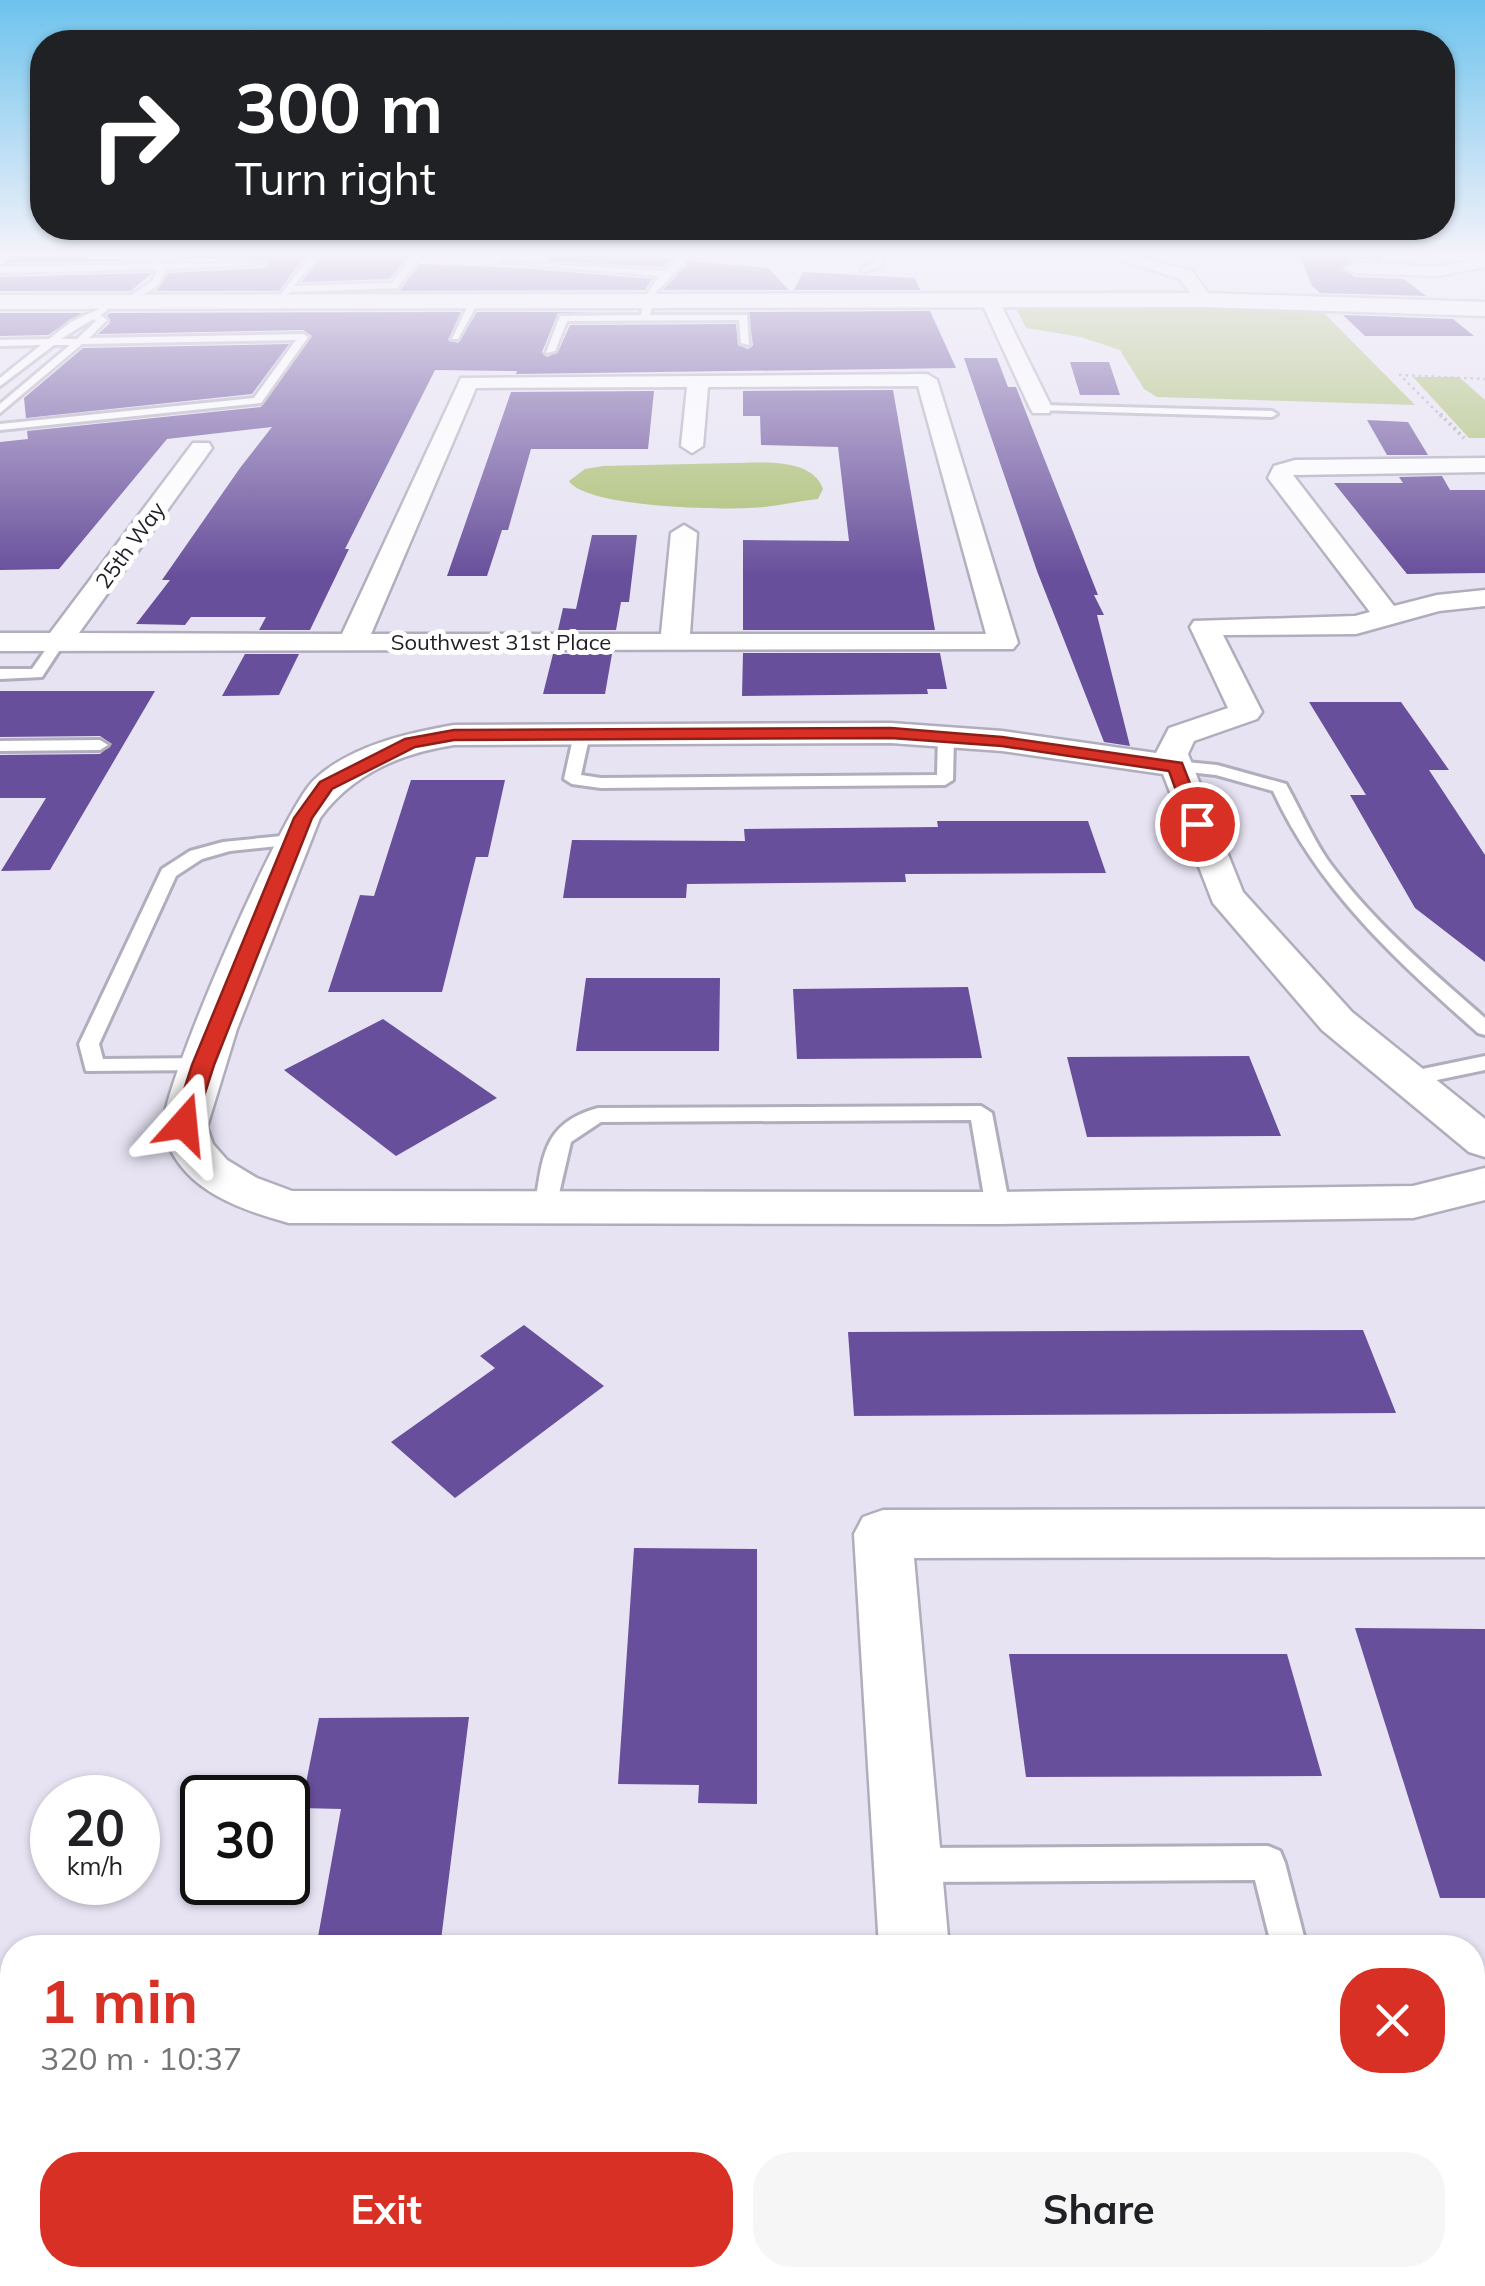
<!DOCTYPE html>
<html lang="en">
<head>
<meta charset="utf-8">
<style>
	body { margin:0; font-family:Mulish,sans-serif; background:#f6f6f6; color:#202124; height:100vh; display:flex; flex-direction:column; font-size:38px; white-space:nowrap }
	* { box-sizing:border-box; margin:0 }
	p { font-size:32px; color:#757577 }
	.icon { flex:none; width:55px; height:55px; fill:none; stroke:currentColor; stroke-width:2; stroke-linecap:round; stroke-linejoin:round }
	.map { position:relative; flex:1; overflow:hidden }
	.sheet { position:absolute; left:0px; top:1935px; width:1485px; height:352px; display:flex; flex-direction:column; background:#fff; border-radius:40px 40px 0 0; box-shadow:0 2px 8px #0004 }
	.sheet>* { flex:none }
	.top-card { position:absolute; left:30px; top:30px; width:1425px; height:210px; border-radius:40px; box-shadow:0 2px 8px #0004; background:#202124; color:#fff; overflow:hidden }
	.speed { position:absolute; left:30px; top:1775px; display:flex; gap:20px; font-size:50px; font-weight:700; text-align:center }
	.speed>* { display:grid; place-content:center; width:130px; height:130px; border-radius:50%; background:#fff; box-shadow:0 2px 8px #0004; line-height:1 }
	.speed small { font-size:25px; font-weight:400 }
	.speed .limit { border:5px solid #111; border-radius:15px; background:#fff; color:#111 }
	.pin { position:absolute; display:grid; place-items:center; width:85px; height:85px; color:#fff; margin:-42px; border:5px solid #fff; border-radius:50%; box-shadow:0 2px 10px #0007 }
	.me { position:absolute; width:110px; margin:-55px; rotate:18deg; stroke-linejoin:round; filter:drop-shadow(0 0 8px #0008) }
	.turn { display:flex; align-items:center; gap:35px; height:210px; padding:0 40px; font-size:45px }
	.turn .icon { width:130px; height:130px; stroke-width:2.5 }
	.turn b { display:block; font-size:70px; line-height:85px }
	.round { display:grid; place-items:center; flex:none; width:105px; height:105px; border-radius:40px; background:#f6f6f6 }
	.head { display:flex; align-items:center; justify-content:space-between; height:170px; padding:0 40px }
	h1 { font-size:60px; font-weight:700; line-height:75px; color:#d93025 }
	.cta { display:flex; gap:20px; margin-top:auto; padding:20px 40px }
	.cta a { flex:1; height:115px; border-radius:40px; background:#d93025; color:#fff; font-size:40px; font-weight:700; line-height:115px; text-align:center }
	.cta a+a { background:#f6f6f6; color:#202124 }
	.map>svg:first-child { display:block }
</style>
</head>
<body>
<div class="map">
<svg width="1485" height="2286" viewBox="0 0 1485 2286">
	<rect width="100%" height="100%" fill="#e7e3f3"/>
	<g fill="#a9be6f">
		<polygon points="1189,308 1321,310 1415,405 1157,397 1144,389 1120,350 1081,337 1026,328 1017,310"/>
		<polygon points="1413,377 1459,377 1485,400 1485,438 1469,438"/>
		<path d="M734 463C761 463 812 457 823 489L818 499C800 501 782 505 764 507 730 511 586 508 569 481L585 469 603 466Z"/>
	</g>
	<g fill="#684f9b">
		<polygon points="13,256 88,256 85,258 148,260 4,263"/>
		<polygon points="200,256 305,256 279,291 156,291 169,273 265,268 269,264 265,260 162,258"/>
		<polygon points="322,256 408,256 390,279 302,282"/>
		<polygon points="556,256 631,256 671,259 663,267 547,261"/>
		<polygon points="1300,256 1377,256 1382,260 1355,259 1342,269 1355,277 1404,279 1426,296 1320,293 1312,286"/>
		<polygon points="690,261 768,268 789,290 663,290"/>
		<polygon points="420,264 522,268 652,279 645,290 399,291"/>
		<polygon points="803,272 915,278 920,290 794,290"/>
		<polygon points="152,273 131,291 0,291 0,277"/>
		<polygon points="930,311 956,368 516,374 517,371 435,370 345,549 349,549 310,630 259,630 266,617 191,617 185,625 136,624 170,580 162,580 240,468 272,427 167,439 59,569 0,570 0,442 28,439 27,431 261,407 312,336 303,330 98,334 110,323 107,315 110,313 461,312 448,340 458,343 477,312 600,312 558,313 542,352 547,357 558,352 570,325 736,324 738,345 748,349 753,345 748,312"/>
		<polygon points="0,313 82,313 48,335 0,336"/>
		<polygon points="1343,315 1453,319 1474,336 1365,336"/>
		<polygon points="289,344 252,394 26,418 24,398 83,348"/>
		<polygon points="964,358 997,358 1008,387 1016,387 1098,595 1094,595 1104,615 1097,615 1130,746 1104,742 1037,571"/>
		<polygon points="1070,362 1109,362 1120,395 1080,395"/>
		<polygon points="893,390 935,630 743,630 743,540 849,541 838,447 761,445 760,416 743,416 743,391"/>
		<polygon points="654,391 648,449 531,449 508,530 502,530 487,576 447,576 511,392"/>
		<polygon points="1367,420 1408,422 1428,455 1387,455"/>
		<polygon points="1442,476 1450,490 1485,490 1485,573 1407,574 1334,483 1403,483 1399,477"/>
		<polygon points="592,535 637,535 629,602 621,602 616,630 558,630 563,608 576,609"/>
		<polygon points="743,653 940,653 947,689 927,689 928,694 742,696"/>
		<polygon points="245,654 299,654 279,695 222,696"/>
		<polygon points="553,654 612,654 605,694 543,694"/>
		<polygon points="0,691 155,691 50,870 1,871 46,798 0,798 0,755 100,754 112,744 100,736 0,737"/>
		<polygon points="1309,702 1401,702 1449,770 1429,770 1485,855 1485,962 1415,908 1350,795 1366,795"/>
		<polygon points="411,780 505,780 488,857 476,857 442,992 328,992 360,895 374,896"/>
		<polygon points="937,821 1088,821 1106,873 905,874 906,882 687,884 686,898 563,898 572,840 745,841 744,829 938,827"/>
		<polygon points="586,978 720,978 719,1051 576,1051"/>
		<polygon points="968,987 982,1058 797,1059 793,989"/>
		<polygon points="383,1019 497,1098 396,1156 284,1070"/>
		<polygon points="1249,1056 1281,1136 1087,1137 1067,1057"/>
		<polygon points="524,1325 604,1386 455,1498 391,1442 495,1368 480,1356"/>
		<polygon points="1363,1330 1396,1413 854,1416 848,1332"/>
		<polygon points="634,1548 757,1549 757,1804 698,1803 699,1785 618,1784"/>
		<polygon points="1355,1628 1485,1629 1485,1898 1440,1898"/>
		<polygon points="1009,1654 1287,1654 1322,1776 1026,1777"/>
		<polygon points="469,1717 440,1948 316,1948 341,1809 301,1808 319,1718"/>
	</g>
	<g fill="none" stroke-linecap="round" stroke-linejoin="round">
		<g stroke="#b0adbc" stroke-width="6">
			<g id="service">
				<polygon points="155,256 163,264 265,264 167,269 158,285 129,304 126,299 152,281 158,269 0,273 0,267 154,264 151,259"/>
				<polygon points="310,256 318,256 294,286 392,283 413,256 421,256 397,288 290,292 285,297 279,297"/>
				<polygon points="681,256 690,256 657,291 650,315 747,315 749,345 741,343 739,320 567,321 555,351 546,353 560,316 641,315 644,299 659,276 502,262 664,271"/>
				<polygon points="876,256 884,256 881,266 862,273 862,269 874,263"/>
				<polygon points="471,299 479,301 458,339 452,339"/>
				<path d="M103 307 108 310 100 315 107 320 89 338 303 334 308 337 261 403 0 430V424L254 398 296 340 82 344 0 413V404L70 345H54L0 386V378L41 345 0 346V340L49 339 71 322ZM93 319 96 321 77 339H61Z"/>
				<polygon points="1041,405 1272,411 1277,414 1272,417 1037,410"/>
				<polygon points="53,639 65,642 42,677 0,679 0,669 32,669"/>
				<polygon points="582,729 590,734 581,775 601,778 937,775 938,737 946,732 954,737 953,780 945,785 601,788 572,784 564,779 574,734"/>
				<polygon points="0,741 100,740 108,745 100,750 0,751"/>
				<path d="M1176 761 1217 765 1286 784C1300 809 1311 835 1327 859 1371 920 1429 969 1485 1018V1035L1478 1033C1397 961 1319 891 1273 791L1216 775 1170 770 1168 766Z"/>
				<polygon points="292,835 301,840 298,844 230,851 202,859 176,876 99,1044 103,1059 203,1058 214,1065 211,1070 86,1071 79,1044 162,869 190,851 223,842"/>
				<polygon points="1485,1056 1485,1070 1408,1086 1397,1079 1408,1072"/>
				<path d="M981 1106 992 1113 1010 1208 998 1216 986 1208 971 1120 601 1122 571 1142 555 1211 547 1213 535 1205C543 1156 543 1123 598 1108Z"/>
				<polygon points="1268,1846 1280,1851 1285,1863 1307,1948 1272,1948 1255,1880 914,1882 902,1877 897,1865 902,1853 914,1848"/>
			</g>
		</g>
		<g stroke="#b0adbc" stroke-width="5">
			<g id="minor">
				<polygon points="1109,256 1136,256 1192,271 1213,300 1210,304 1198,304 1180,279"/>
				<polygon points="1477,256 1485,256 1485,267 1437,276 1355,273 1346,268 1355,263 1437,266 1466,262"/>
				<polygon points="990,296 999,301 1052,408 1049,413 1033,413 1030,408 981,301"/>
				<path d="M927 374 937 380 1018 643 1013 649 0 651V633H50L193 443H209L212 448 79 633 342 634 461 378ZM918 386 986 634H690L697 533 684 525 671 533 661 634H371L476 388 687 387 681 446 692 453 703 446 708 387Z"/>
				<path d="M1485 458V472L1293 475 1394 606 1437 595 1485 590V606L1439 611 1356 634 1223 635 1262 712 1257 719 1194 741 1188 754 1243 892 1352 1012 1485 1119V1157L1469 1152 1322 1030 1213 903 1163 774 1002 751 891 743 454 745C401 753 352 774 320 818L237 1029 207 1127 213 1144 227 1160 257 1178 292 1191 998 1192 1413 1186 1485 1168V1200L1413 1218 998 1224 289 1223C242 1210 187 1192 167 1142 165 1137 163 1132 163 1127 161 1088 283 808 314 780 349 746 408 733 454 725L891 723 1002 731 1156 753 1169 728 1228 708 1190 627 1194 621 1355 616 1370 612 1268 478 1274 466 1295 460Z"/>
				<polygon points="1485,1509 1485,1557 914,1558 949,1948 879,1948 854,1534 863,1517 883,1510"/>
				<polygon points="898,2275 978,2275 980,2286 898,2286"/>
			</g>
		</g>
		<g stroke="#b0adbc" stroke-width="5">
			<polygon id="tertiary" points="1204,293 1485,302 1485,316 1204,307 0,309 0,295"/>
		</g>
		<polyline stroke="#aba7b4" stroke-width="2.5" stroke-dasharray="2.5 4" stroke-linecap="butt" points="1442,417 1400,375 1485,379"/>
		<polyline stroke="#aba7b4" stroke-width="4" stroke-dasharray="2.5 4" stroke-linecap="butt" points="1440,414 1464,438"/>
		<use href="#service" fill="#fff" fill-rule="evenodd"/>
		<use href="#minor" fill="#fff" fill-rule="evenodd"/>
		<use href="#tertiary" fill="#fff" fill-rule="evenodd"/>
	</g>
	<linearGradient id="sky" x2="0" y2="1"><stop stop-color="#6dc3ed"/><stop offset="0.44" stop-color="#f4f2fa"/><stop offset="1" stop-color="#f4f2fa" stop-opacity="0"/></linearGradient>
	<rect width="1485" height="576" fill="url(#sky)"/>
	<polygon fill="#d93025" stroke="#8d1f18" stroke-width="2.5" points="891,728 1002,737 1182,763 1206,824 1197,829 1188,824 1169,771 1002,746 891,738 454,740 415,747 332,789 312,818 214,1065 195,1124 184,1131 173,1124 192,1065 294,818 320,782 405,739 454,730"/>
	<g text-anchor="middle" stroke-width="10" stroke-linejoin="round" paint-order="stroke">
		<g font-size="22" fill="#201e24" stroke="#fff">
			<text transform="translate(130 545) rotate(-54)" y="8">25th Way</text>
			<text x="501" y="650">Southwest 31st Place</text>
		</g>
	</g>
</svg>
<div class="speed"><div>20<small>km/h</small></div><div class="limit">30</div></div>
<div class="pin" style="left:1197px;top:824px;background:#d93025"><svg class="icon" aria-label="arrive" viewBox="0 0 24 24"><path d="M6 21V4h12l-3 4 3 4H6"/></svg></div>
<svg class="me" style="left:184px;top:1124px" viewBox="-20 -20 40 40"><path d="M0-17L14 15 0 8-14 15z" fill="#d93025" stroke="#fff" stroke-width="4"/></svg>
<div class="top-card">
<div class="turn"><svg class="icon" aria-label="right" viewBox="0 0 24 24"><path d="M7 20v-9h11M14 6l5 5-5 5"/></svg><div><b>300 m</b>Turn right</div></div>
</div>
<section class="sheet">
<div class="head"><div><h1>1 min</h1><p>320 m · 10:37</p></div><a class="round" style="background:#d93025;color:#fff"><svg class="icon" aria-label="close" viewBox="0 0 24 24"><path d="M6 6l12 12M18 6L6 18"/></svg></a></div>
<div class="cta"><a>Exit</a><a>Share</a></div>
</section>
</div>
</body>
</html>
